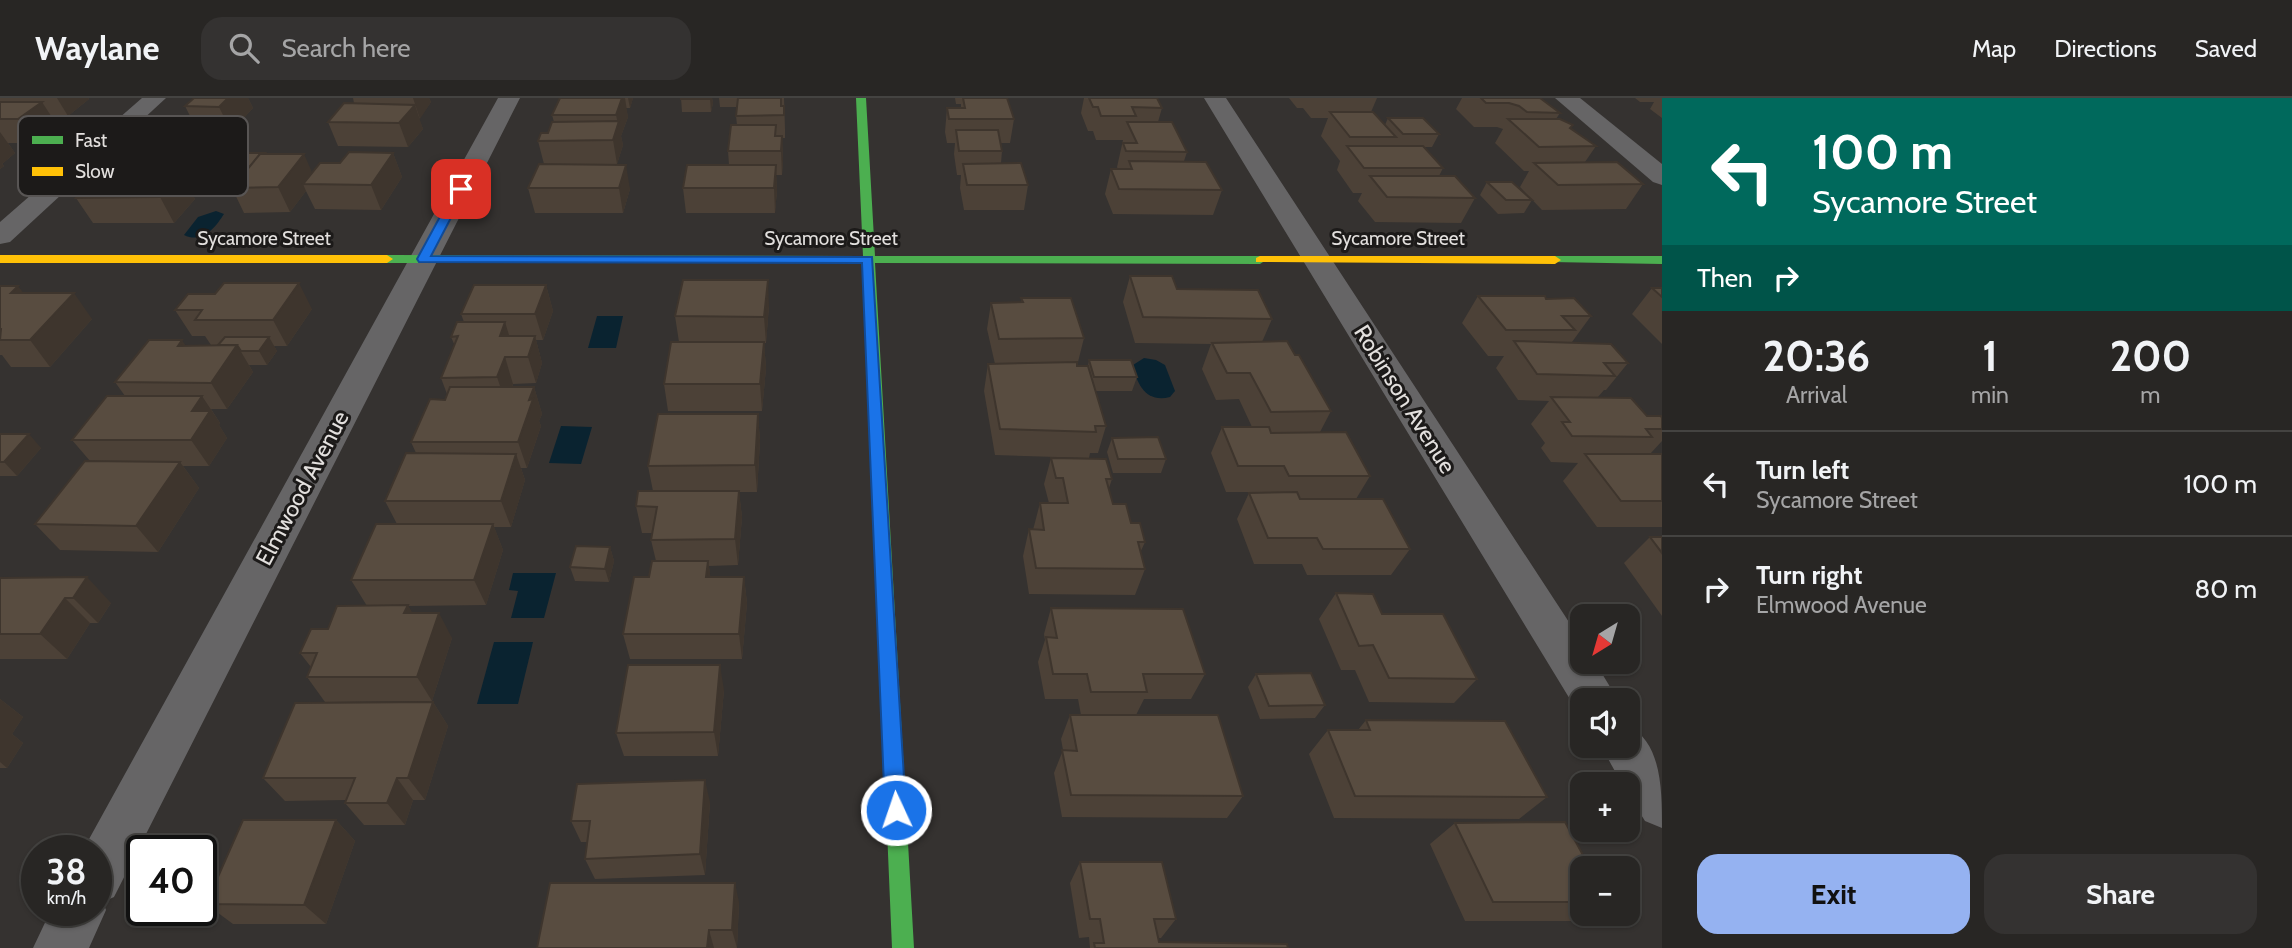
<!DOCTYPE html>
<html lang="en">
<head>
<meta charset="utf-8">
<style>
	body { margin:0; font-family:Cabin,sans-serif; background:#343231; color:#f1f3f6; height:100vh; display:flex; flex-direction:column; font-size:26px; white-space:nowrap }
	* { box-sizing:border-box; margin:0 }
	p { font-size:23px; color:#a5a5a6 }
	.icon { flex:none; width:38px; height:38px; fill:none; stroke:currentColor; stroke-width:2; stroke-linecap:round; stroke-linejoin:round }
	.map { position:relative; flex:1; overflow:hidden }
	.panel { display:flex; flex-direction:column; background:#282624; width:630px }
	.panel>* { flex:none }
	.top-card { background:#00695c; color:#fff; overflow:hidden }
	.needle { width:46px; rotate:217deg }
	.tools { position:absolute; left:1570px; top:506px; display:grid; gap:14px }
	.tools a { display:grid; place-items:center; width:70px; height:70px; border-radius:14px; background:#282624; box-shadow:0 2px 5px #0004,0 0 0 2px #444341; font-size:35px }
	.speed { position:absolute; left:21px; top:737px; display:flex; gap:14px; font-size:35px; font-weight:700; text-align:center }
	.speed>* { display:grid; place-content:center; width:91px; height:91px; border-radius:50%; background:#282624; box-shadow:0 2px 5px #0004,0 0 0 2px #444341; line-height:1 }
	.speed small { font-size:18px; font-weight:400 }
	.speed .limit { border:4px solid #111; border-radius:10px; background:#fff; color:#111 }
	.pin { position:absolute; display:grid; place-items:center; width:60px; height:60px; color:#fff; margin:-30px; border-radius:14px; box-shadow:0 4px 10px #0006 }
	.me { position:absolute; width:77px; margin:-38px; rotate:357deg; stroke-linejoin:round; filter:drop-shadow(0 0 5px #0008) }
	.turn { display:flex; align-items:center; gap:24px; height:147px; padding:0 35px; font-size:32px }
	.turn .icon { width:91px; height:91px; stroke-width:2.5 }
	.turn b { display:block; font-size:49px; line-height:60px }
	.then { display:flex; align-items:center; height:66px; padding:0 35px; background:#0003; gap:14px; font-size:26px }
	.eta { display:flex; justify-content:space-evenly; align-items:center; height:119px; text-align:center }
	.eta b { font-size:42px; font-weight:700; line-height:49px }
	.button { display:flex; gap:14px; margin-top:auto; padding:14px 35px }
	.button a { flex:1; height:80px; border-radius:21px; background:#95b2f1; color:#111; font-size:28px; font-weight:700; line-height:80px; text-align:center }
	.button a+a { background:#343231; color:#f1f3f6 }
	ul { padding:0; list-style:none }
	li { display:flex; align-items:center; gap:21px; height:105px; padding:0 35px; border-top:2px solid #444341 }
	li div { flex:1 }
	li b { display:block; font-size:26px }
	li em { font-style:normal }
	header { display:flex; align-items:center; gap:42px; box-sizing:border-box; height:98px; padding:0 35px; background:#282624; border-bottom:2px solid #444341 }
	header strong { font-size:33px }
	nav { display:flex; gap:38px; margin-inline-start:auto; font-size:24px }
	.search { width:490px; height:63px; background:#343231; display:flex; align-items:center; gap:18px; box-sizing:border-box; padding:0 24px; border-radius:21px; color:#a5a5a6; font-size:26px }
	main { display:flex; flex:1; min-height:0 }
	.map>svg:first-child { display:block }
</style>
</head>
<body>
<header>
<strong>Waylane</strong>
<div class="search"><svg class="icon" aria-label="search" viewBox="0 0 24 24"><circle cx="10" cy="10" r="6"/><path d="M15 15l6 6"/></svg>Search here</div>
<nav><a>Map</a><a>Directions</a><a>Saved</a></nav>
</header>
<main>
<div class="map">
<svg width="1662" height="850" viewBox="0 0 1662 850">
	<rect width="100%" height="100%" fill="#353230"/>
	<g fill="#0a2330">
		<path d="M216 113 224 116C215 130 202 146 184 137L198 119Z"/>
		<polygon points="597,218 623,218 616,250 588,250"/>
		<path d="M1144 260 1156 262 1165 267 1175 293 1170 299C1146 305 1137 287 1133 267Z"/>
		<polygon points="561,328 592,329 581,366 549,365"/>
		<polygon points="513,475 556,475 544,520 511,520 518,493 509,492"/>
		<polygon points="494,544 533,544 518,606 477,606"/>
	</g>
	<g fill="none" stroke-linecap="round" stroke-linejoin="round">
		<g fill="#666566" fill-rule="evenodd">
			<polygon points="142,0 166,0 10,144 0,146 0,124"/>
			<polygon points="498,0 520,0 114,799 103,804 106,812 89,850 33,850 51,812 96,812 96,752 83,752"/>
			<polygon points="1204,0 1226,0 1582,544 1582,564 1595,564 1618,602 1582,602 1582,617 1579,616"/>
			<polygon points="1555,0 1580,0 1662,66 1662,87 1653,84"/>
			<path d="M1628 628C1662 644 1662 693 1662 730L1645 723 1628 696V686H1622L1601 648H1628Z"/>
		</g>
		<g fill="#4caf50" fill-rule="evenodd">
			<polygon points="856,0 866,0 875,158 1260,158 1266,162 1260,166 875,165 914,850 892,850 863,165 387,165 381,161 387,157 863,158"/>
			<polygon points="1555,158 1662,158 1662,166 1551,164 1551,160"/>
		</g>
		<g fill="#ffc107" fill-rule="evenodd">
			<polygon points="0,157 387,157 393,161 387,165 0,165"/>
			<polygon points="1260,158 1555,158 1561,162 1555,166 1256,164 1256,160"/>
		</g>
	</g>
	<g fill="#4c4137">
		<polygon points="0,0 88,0 89,1 68,18 51,18 57,27 34,45 8,45 15,55 2,66 4,68 0,71"/>
		<polygon points="194,0 248,0 253,10 240,24 249,44 239,55 265,55 266,56 312,75 340,65 393,55 402,79 381,112 315,111 306,93 290,114 244,115 232,90 238,82 221,82 214,69 219,63 199,63 207,76 191,94 195,101 174,125 93,125 76,100 111,77 107,70 152,52 145,39 191,20 185,8"/>
		<polygon points="353,0 429,0 431,4 419,21 423,31 408,49 338,48 328,24 354,5"/>
		<polygon points="560,0 633,0 630,10 626,10 628,19 621,38 623,47 617,66 630,91 623,115 535,115 528,90 544,66 538,43 548,35 554,24 552,17"/>
		<polygon points="681,0 712,0 713,5 711,14 682,14"/>
		<polygon points="719,0 784,0 785,31 785,40 782,40 783,62 782,77 776,77 777,92 775,115 686,115 683,90 729,67 728,53 737,27 736,18 737,9 720,9"/>
		<polygon points="955,0 1007,0 1014,21 1010,45 1001,45 1002,53 1001,65 1028,87 1024,112 964,112 960,90 961,77 957,77 954,56 955,45 947,45 945,34 947,10 961,10 961,6 956,6"/>
		<polygon points="1084,0 1157,0 1162,10 1158,24 1187,54 1184,63 1222,92 1213,117 1113,116 1105,96 1111,71 1118,71 1117,69 1123,42 1096,42 1093,33 1088,33 1081,15"/>
		<polygon points="1289,0 1377,0 1371,14 1385,27 1388,20 1439,36 1432,49 1424,49 1443,70 1439,78 1475,100 1461,125 1375,124 1358,103 1362,95 1353,95 1337,72 1340,63 1321,38 1328,20 1311,20 1303,10 1297,10"/>
		<polygon points="1436,0 1540,0 1560,15 1556,21 1596,48 1585,64 1643,86 1626,111 1542,112 1520,89 1529,73 1524,73 1495,45 1503,31 1497,29 1474,29 1456,11 1462,0"/>
		<polygon points="1635,0 1662,0 1662,20 1650,11 1654,4 1640,4"/>
		<polygon points="1487,84 1532,102 1524,115 1498,116 1480,97"/>
		<polygon points="1130,178 1177,191 1272,221 1262,244 1295,257 1331,313 1320,334 1370,378 1356,401 1410,451 1391,477 1307,477 1302,466 1254,466 1237,421 1249,395 1261,394 1226,394 1211,355 1222,329 1252,329 1239,301 1216,302 1202,271 1211,246 1135,245 1123,204"/>
		<polygon points="546,187 553,213 543,242 536,242 542,265 536,285 513,286 512,289 534,289 542,316 539,323 541,328 527,370 521,370 525,382 511,429 494,429 503,452 486,507 408,508 412,515 452,540 432,603 325,604 307,579 311,569 300,555 328,531 367,508 351,482 397,426 385,403 416,355 411,344 445,302 447,296 441,280 455,248 451,239 464,224 461,216"/>
		<polygon points="0,188 23,195 92,221 50,269 11,269 2,257 0,257"/>
		<polygon points="1652,190 1662,190 1662,246 1632,216"/>
		<polygon points="1478,198 1546,201 1591,218 1572,244 1565,245 1628,265 1606,292 1604,292 1598,299 1647,318 1662,320 1662,343 1650,356 1662,356 1662,429 1597,429 1563,383 1578,365 1551,364 1541,350 1545,345 1531,326 1549,303 1518,302 1496,270 1504,258 1488,258 1462,225"/>
		<polygon points="1021,200 1084,240 1077,268 1088,268 1089,262 1137,279 1132,293 1095,293 1106,328 1098,355 1090,355 1089,360 995,357 984,293 988,266 995,266 987,231 991,205 1021,204"/>
		<polygon points="769,208 766,245 764,245 766,270 762,313 668,313 664,286 679,244 675,218"/>
		<polygon points="312,211 287,248 274,248 277,253 267,267 249,267 253,274 227,311 211,311 220,325 219,327 227,340 209,368 183,368 199,390 158,454 60,452 35,426 90,363 72,342 125,298 115,284 186,248 211,247 205,238 192,238 175,212"/>
		<polygon points="758,316 760,343 757,394 739,394 742,419 738,467 709,468 710,479 744,479 747,505 742,561 630,561 623,536 656,463 651,442 653,435 642,435 636,408 653,393 648,368"/>
		<polygon points="0,336 41,350 17,378 0,378"/>
		<polygon points="1112,340 1166,361 1161,375 1113,375 1107,354"/>
		<polygon points="1051,360 1112,381 1109,390 1113,406 1131,425 1145,444 1140,455 1145,471 1135,497 1029,496 1023,458 1029,431 1033,432 1040,405 1049,405 1044,386"/>
		<polygon points="1650,439 1662,439 1662,518 1624,465"/>
		<polygon points="610,449 614,463 609,484 575,483 570,469"/>
		<polygon points="0,480 111,505 98,525 90,525 67,561 0,561"/>
		<polygon points="1336,495 1477,581 1454,605 1369,604 1355,572 1341,572 1319,521"/>
		<polygon points="1051,510 1205,576 1191,601 1144,601 1136,617 1243,698 1227,720 1062,719 1054,675 1063,652 1061,641 1070,617 1081,617 1078,601 1045,601 1038,564 1045,542 1044,536"/>
		<polygon points="1256,576 1325,607 1315,620 1260,621 1248,589"/>
		<polygon points="724,592 718,658 624,658 616,635"/>
		<polygon points="0,601 23,619 12,636 23,645 7,670 0,670"/>
		<polygon points="433,604 448,628 425,702 413,702 405,727 364,727 345,705 346,702 285,703 263,680"/>
		<polygon points="1366,622 1547,699 1519,721 1334,720 1309,656 1328,632 1358,632"/>
		<polygon points="710,704 705,777 595,781 585,761 587,744 581,744 571,723"/>
		<polygon points="336,722 355,743 326,826 233,826 206,806"/>
		<polygon points="1455,725 1582,770 1582,816 1588,816 1576,823 1465,823 1430,746"/>
		<polygon points="1080,764 1176,821 1161,840 1158,840 1159,844 1288,850 1090,850 1089,839 1079,840 1070,785"/>
		<polygon points="739,804 737,850 537,850"/>
	</g>
	<g fill="#3e352d">
		<polygon points="57,0 88,0 89,1 68,18"/>
		<polygon points="228,0 248,0 253,10 240,24 249,44 232,63 220,38 229,29 219,9"/>
		<polygon points="413,0 429,0 431,4 420,21"/>
		<polygon points="622,0 625,0 628,19 621,38 623,47 617,66 613,42 618,26 616,17"/>
		<polygon points="628,0 633,0 630,10"/>
		<polygon points="710,0 712,0 713,5 711,14"/>
		<polygon points="42,4 57,27 34,45 18,21"/>
		<polygon points="415,7 423,31 408,49 399,25"/>
		<polygon points="0,34 15,55 2,66 4,68 0,71"/>
		<polygon points="782,38 783,62 782,77 781,53"/>
		<polygon points="194,52 207,76 191,94 195,101 174,125 160,99 180,78 176,70"/>
		<polygon points="393,55 402,79 381,112 371,87"/>
		<polygon points="304,56 315,81 303,86 306,93 290,114 278,89"/>
		<polygon points="626,67 630,91 623,115 619,90"/>
		<polygon points="776,67 777,92 775,115 774,90"/>
		<polygon points="768,182 769,208 766,245 764,219"/>
		<polygon points="299,185 312,211 287,248 273,222"/>
		<polygon points="546,187 553,213 543,242 535,216"/>
		<polygon points="18,188 38,214 11,195"/>
		<polygon points="74,195 92,221 50,269 30,242"/>
		<polygon points="505,224 513,250 500,238"/>
		<polygon points="535,238 542,265 536,285 528,259"/>
		<polygon points="269,239 277,253 267,267 259,253"/>
		<polygon points="182,242 199,268 178,248"/>
		<polygon points="764,244 766,270 762,313 760,286"/>
		<polygon points="237,247 253,274 227,311 211,285"/>
		<polygon points="505,259 513,286 506,306 497,279"/>
		<polygon points="534,289 542,316 539,323 541,328 527,370 518,344"/>
		<polygon points="202,298 220,325 219,327 227,340 209,368 191,342 192,313"/>
		<polygon points="758,316 760,343 757,394 755,367"/>
		<polygon points="29,336 41,350 17,378 4,364"/>
		<polygon points="516,356 525,382 511,429 501,403"/>
		<polygon points="180,364 199,390 158,454 136,428"/>
		<polygon points="739,393 742,419 738,467 735,441"/>
		<polygon points="493,426 503,452 486,507 474,482"/>
		<polygon points="610,449 614,463 609,484 605,471"/>
		<polygon points="708,463 712,488 706,479"/>
		<polygon points="87,479 111,505 98,525 73,500"/>
		<polygon points="744,479 747,505 742,561 739,536"/>
		<polygon points="65,500 90,525 67,561 40,536"/>
		<polygon points="408,507 422,533 404,515"/>
		<polygon points="439,515 452,540 432,603 417,579"/>
		<polygon points="720,567 724,592 718,658 714,634"/>
		<polygon points="0,601 23,619 12,636 23,645 7,670 0,664"/>
		<polygon points="433,604 448,628 425,702 408,680"/>
		<polygon points="397,680 413,702 405,727 387,705"/>
		<polygon points="705,682 710,704 705,777 700,756"/>
		<polygon points="336,722 355,743 326,826 304,807"/>
		<polygon points="735,785 739,804 737,850 732,832"/>
		<polygon points="709,832 714,850 707,850"/>
	</g>
	<g fill="#584c40" stroke="#3e352d" stroke-width="2">
		<polygon points="194,0 228,0 219,9 185,8"/>
		<polygon points="560,0 622,0 616,17 552,17"/>
		<rect x="681" y="0" width="29" height="1"/>
		<polygon points="738,0 781,0 781,8 784,8 784,17 736,18"/>
		<polygon points="963,0 1007,0 1014,21 949,21 947,10 965,10"/>
		<polygon points="1089,0 1157,0 1162,10 1132,9 1136,18 1101,18 1098,9 1093,9"/>
		<polygon points="1481,0 1540,0 1560,15 1527,14 1519,8 1509,5 1486,5"/>
		<polygon points="0,4 42,4 18,21 0,21"/>
		<polygon points="344,5 415,7 399,25 328,24"/>
		<polygon points="1330,14 1373,14 1396,39 1350,39"/>
		<polygon points="1388,20 1423,20 1439,36 1403,36"/>
		<polygon points="1508,21 1560,21 1573,27 1570,30 1596,48 1539,49"/>
		<polygon points="619,23 613,42 538,43 541,35 548,35 552,24"/>
		<polygon points="1127,24 1172,24 1187,54 1126,53 1123,45 1137,45"/>
		<polygon points="731,27 776,27 775,38 782,38 781,53 728,53"/>
		<polygon points="956,32 998,32 1002,53 959,53"/>
		<polygon points="1347,48 1423,48 1443,70 1364,70"/>
		<polygon points="349,54 393,55 371,87 303,86 320,65 340,65"/>
		<polygon points="226,55 265,55 264,56 260,56 250,69 214,69"/>
		<polygon points="260,56 304,56 278,89 232,90"/>
		<polygon points="1129,63 1206,64 1222,92 1119,91 1111,71 1132,71"/>
		<polygon points="1617,64 1643,86 1558,87 1534,65"/>
		<polygon points="1021,65 1028,87 967,87 963,66"/>
		<polygon points="539,66 626,67 619,90 528,90"/>
		<polygon points="687,67 776,67 774,90 683,90"/>
		<polygon points="100,77 181,77 160,99 76,100"/>
		<polygon points="1370,78 1455,78 1475,100 1387,99"/>
		<polygon points="1487,84 1512,84 1532,102 1506,102"/>
		<polygon points="1130,178 1172,178 1177,191 1258,192 1272,221 1143,219"/>
		<polygon points="683,182 768,182 764,219 675,218"/>
		<polygon points="224,185 299,185 273,222 195,222 202,212 175,212 188,196 215,196"/>
		<polygon points="474,187 546,187 535,216 461,216"/>
		<polygon points="0,188 18,188 11,195 74,195 30,242 0,242 1,231 0,231"/>
		<polygon points="1652,190 1662,190 1662,199"/>
		<polygon points="1478,198 1545,198 1546,201 1574,200 1591,218 1562,218 1575,232 1506,232"/>
		<polygon points="1021,200 1071,200 1084,240 999,241 991,205 1023,204"/>
		<polygon points="457,224 505,224 500,238 535,238 528,259 505,259 497,279 441,280 458,238 451,239"/>
		<polygon points="225,239 269,239 259,253 241,253 237,247 218,247"/>
		<polygon points="149,242 182,242 178,248 237,247 211,285 115,284"/>
		<polygon points="1287,243 1295,257 1299,257 1331,313 1271,314 1250,275 1227,275 1212,245"/>
		<polygon points="1514,243 1611,246 1628,265 1604,265 1615,278 1537,276"/>
		<polygon points="671,244 764,244 760,286 664,286"/>
		<polygon points="1089,262 1131,262 1137,279 1094,279"/>
		<polygon points="1077,264 1077,268 1088,268 1106,328 1095,328 1096,334 1000,331 988,266"/>
		<polygon points="450,289 534,289 529,302 533,301 518,344 411,344 430,301 445,302"/>
		<polygon points="107,298 202,298 192,313 210,313 191,342 72,342"/>
		<polygon points="1551,299 1631,300 1647,318 1661,318 1662,320 1662,331 1646,331 1652,339 1572,338 1562,324 1570,324"/>
		<polygon points="658,316 758,316 755,367 648,368"/>
		<polygon points="1222,329 1269,329 1271,335 1346,334 1370,378 1289,378 1284,368 1238,368"/>
		<polygon points="0,336 29,336 4,364 0,364"/>
		<polygon points="1158,339 1166,361 1118,361 1112,340"/>
		<polygon points="406,355 516,356 501,403 385,403"/>
		<polygon points="1585,356 1662,356 1662,403 1621,403"/>
		<polygon points="1051,360 1106,361 1112,381 1106,381 1113,406 1126,406 1131,425 1140,425 1145,444 1138,444 1145,471 1036,470 1029,431 1044,432 1040,405 1068,405 1063,380 1056,380"/>
		<polygon points="85,363 180,364 136,428 35,426"/>
		<polygon points="638,393 739,393 735,441 651,442 657,409 636,408"/>
		<polygon points="1297,394 1300,401 1383,401 1410,451 1323,451 1317,440 1268,440 1249,395"/>
		<polygon points="376,426 493,426 474,482 351,482"/>
		<polygon points="1650,439 1662,439 1662,455"/>
		<polygon points="576,448 610,449 605,471 570,469"/>
		<polygon points="652,463 708,463 706,479 744,479 739,536 623,536 634,479 649,479"/>
		<polygon points="87,479 73,500 65,500 40,536 0,536 0,480"/>
		<polygon points="1336,495 1373,496 1382,516 1443,516 1477,581 1389,580 1373,547 1359,548"/>
		<polygon points="408,507 404,515 439,515 417,579 307,579 317,555 300,555 311,531 328,531 337,508"/>
		<polygon points="1051,510 1183,511 1205,576 1143,576 1147,594 1091,594 1087,576 1053,576 1046,539 1057,540"/>
		<polygon points="628,567 720,567 714,634 616,635"/>
		<polygon points="1311,575 1325,607 1269,608 1256,576"/>
		<polygon points="433,604 408,680 397,680 387,705 345,705 355,680 263,680 295,605"/>
		<polygon points="1070,617 1218,617 1243,698 1071,697 1062,652 1077,653"/>
		<polygon points="1366,622 1505,623 1547,699 1355,698 1328,632 1370,632"/>
		<polygon points="705,682 700,756 585,761 590,723 571,723 577,686"/>
		<polygon points="243,722 336,722 304,807 206,806"/>
		<polygon points="1565,724 1590,770 1582,770 1582,804 1493,804 1455,725"/>
		<polygon points="1080,764 1162,764 1176,821 1154,821 1159,844 1287,846 1288,850 1095,850 1094,845 1104,845 1100,821 1090,821"/>
		<polygon points="550,785 735,785 732,832 709,832 707,850 537,850"/>
	</g>
	<polygon fill="#1a73e8" stroke="#114b97" stroke-width="2" points="461,88 466,91 431,158 872,159 906,712 903,719 896,722 888,719 885,712 862,165 419,164 417,161 455,91"/>
	<g text-anchor="middle" stroke-width="6" stroke-linejoin="round" paint-order="stroke">
		<g font-size="19" fill="#e3e0de" stroke="#1c1a19">
			<text x="264" y="147">Sycamore Street</text>
			<text x="831" y="147">Sycamore Street</text>
			<text x="1398" y="147">Sycamore Street</text>
		</g>
		<g font-size="23" fill="#e3e0de" stroke="#1c1a19">
			<text transform="translate(1405 301) rotate(58)" y="8">Robinson Avenue</text>
			<text transform="translate(302 390) rotate(-62)" y="8">Elmwood Avenue</text>
		</g>
	</g>
	<rect x="18" y="18" width="230" height="80" rx="10" fill="#1c1a19" stroke="#585554" stroke-width="2"/>
	<rect x="32" y="38" width="31" height="8" fill="#4caf50"/>
	<rect x="32" y="69" width="31" height="9" fill="#ffc107"/>
	<g font-size="19" fill="#e3e0de">
		<text x="75" y="49">Fast</text>
		<text x="75" y="80">Slow</text>
	</g>
</svg>
<div class="tools">
<a><svg class="needle" viewBox="-14 -14 28 28"><path d="M0-13l5 13h-10z" fill="#e53935"/><path d="M0 13l5-13h-10z" fill="#a5a5a6"/></svg></a>
<a><svg class="icon" aria-label="sound" viewBox="0 0 24 24"><path d="M4 9h4l5-4v14l-5-4H4zM17 9q2 3 0 6"/></svg></a>
<a>+</a>
<a>−</a>
</div>
<div class="speed"><div>38<small>km/h</small></div><div class="limit">40</div></div>
<div class="pin" style="left:461px;top:91px;background:#d93025"><svg class="icon" aria-label="arrive" viewBox="0 0 24 24"><path d="M6 21V4h12l-3 4 3 4H6"/></svg></div>
<svg class="me" style="left:896px;top:712px" viewBox="-20 -20 40 40"><circle r="17" fill="#1a73e8" stroke="#fff" stroke-width="3"/><path d="M0-11L8 9 0 5-8 9z" fill="#fff"/></svg>
</div>
<section class="panel">
<div class="top-card">
<div class="turn"><svg class="icon" aria-label="left" viewBox="0 0 24 24"><path d="M17 20v-9H6M10 6l-5 5 5 5"/></svg><div><b>100 m</b>Sycamore Street</div></div>
<div class="then">Then<svg class="icon" aria-label="right" viewBox="0 0 24 24"><path d="M7 20v-9h11M14 6l5 5-5 5"/></svg></div>
</div>
<div class="eta">
<div><b>20:36</b><p>Arrival</p></div>
<div><b>1</b><p>min</p></div>
<div><b>200</b><p>m</p></div>
</div>
<ul>
<li><svg class="icon" aria-label="left" viewBox="0 0 24 24"><path d="M17 20v-9H6M10 6l-5 5 5 5"/></svg><div><b>Turn left</b><p>Sycamore Street</p></div><em>100 m</em></li>
<li><svg class="icon" aria-label="right" viewBox="0 0 24 24"><path d="M7 20v-9h11M14 6l5 5-5 5"/></svg><div><b>Turn right</b><p>Elmwood Avenue</p></div><em>80 m</em></li>
</ul>
<div class="button"><a>Exit</a><a>Share</a></div>
</section>
</main>
</body>
</html>
